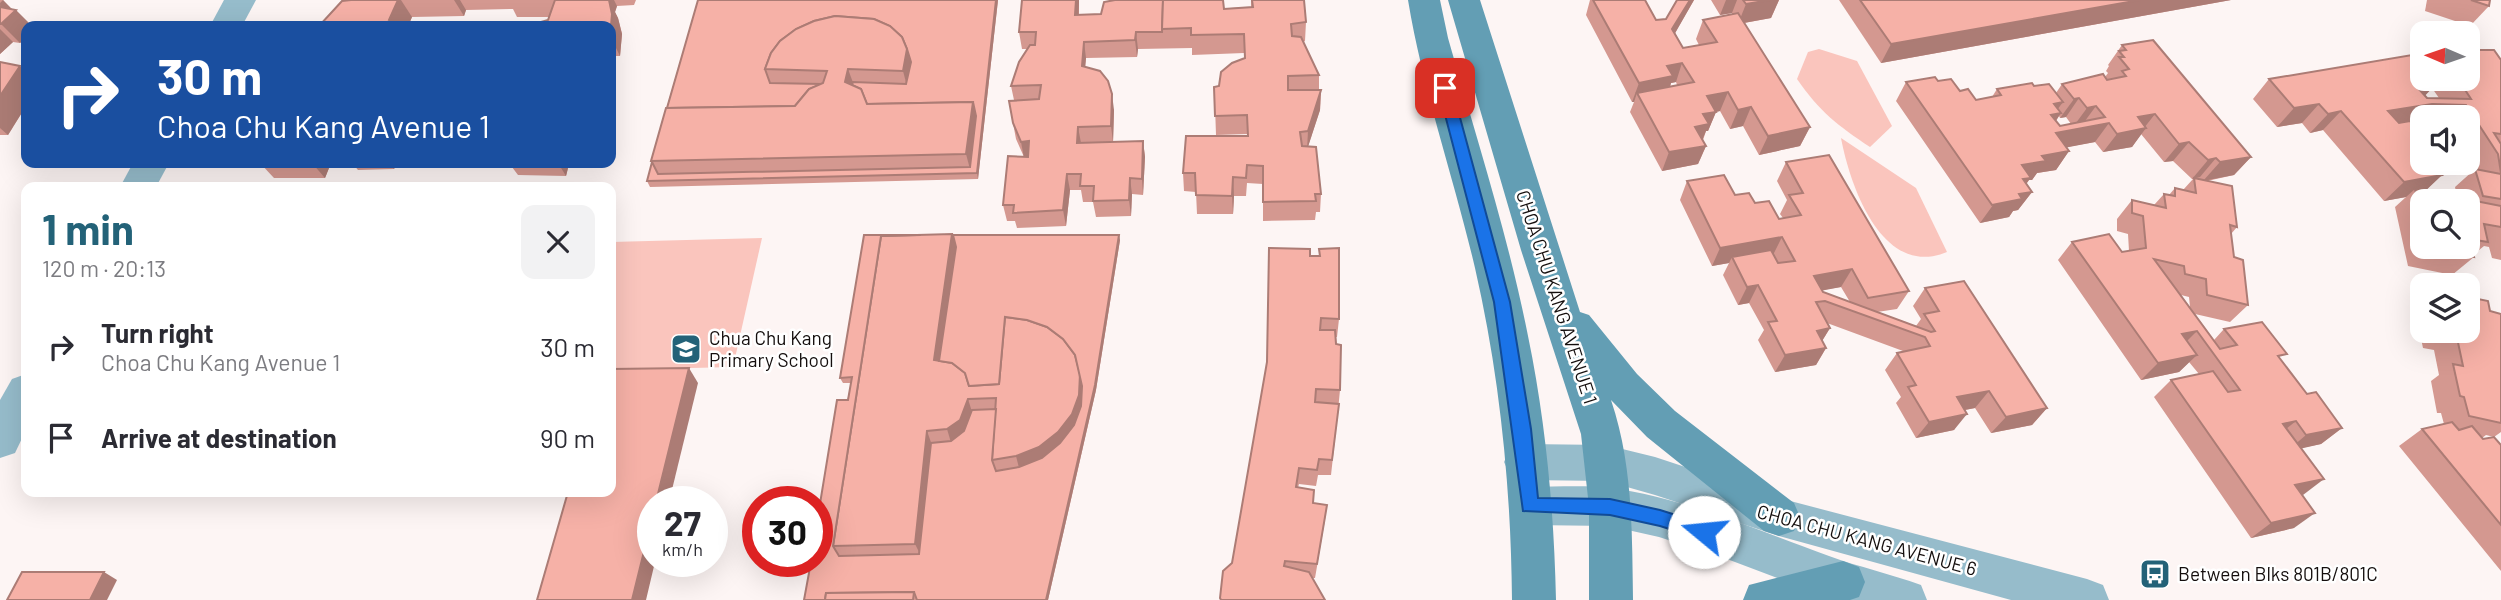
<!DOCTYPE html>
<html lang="en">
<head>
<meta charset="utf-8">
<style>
	body { margin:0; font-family:Barlow,sans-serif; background:#f2f2f3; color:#2b2b33; height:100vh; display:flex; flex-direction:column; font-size:26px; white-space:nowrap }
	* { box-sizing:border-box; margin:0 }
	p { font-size:23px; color:#7c7c81 }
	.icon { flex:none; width:38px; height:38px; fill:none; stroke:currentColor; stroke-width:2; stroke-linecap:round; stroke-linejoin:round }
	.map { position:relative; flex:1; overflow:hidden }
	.sheet { position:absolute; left:21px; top:182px; width:595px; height:315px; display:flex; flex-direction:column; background:#fff; border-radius:14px; box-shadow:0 7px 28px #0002 }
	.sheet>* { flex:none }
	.banner { position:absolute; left:21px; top:21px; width:595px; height:147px; border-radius:14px; box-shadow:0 7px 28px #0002; background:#1a4fa0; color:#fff; overflow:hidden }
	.needle { width:46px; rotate:272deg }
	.tools { position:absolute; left:2410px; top:21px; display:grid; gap:14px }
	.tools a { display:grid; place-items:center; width:70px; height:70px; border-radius:14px; background:#fff; box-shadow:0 7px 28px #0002; font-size:35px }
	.speed { position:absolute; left:637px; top:486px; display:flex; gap:14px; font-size:35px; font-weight:700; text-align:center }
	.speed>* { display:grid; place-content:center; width:91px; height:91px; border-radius:50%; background:#fff; box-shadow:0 7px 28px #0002; line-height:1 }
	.speed small { font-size:18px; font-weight:400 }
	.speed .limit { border:10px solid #d22; background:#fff; color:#111 }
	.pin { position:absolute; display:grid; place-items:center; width:60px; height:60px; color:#fff; margin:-30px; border-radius:14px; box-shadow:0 4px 10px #0006 }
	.me { position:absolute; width:77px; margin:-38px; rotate:287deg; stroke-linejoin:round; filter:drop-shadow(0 0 5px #0008) }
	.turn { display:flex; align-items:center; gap:24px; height:147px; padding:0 21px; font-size:32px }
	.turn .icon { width:91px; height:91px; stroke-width:2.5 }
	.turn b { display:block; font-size:49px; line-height:60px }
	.round { display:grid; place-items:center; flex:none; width:74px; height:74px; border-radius:14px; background:#f2f2f3 }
	.headline { display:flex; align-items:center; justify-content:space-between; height:119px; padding:0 21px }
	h1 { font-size:42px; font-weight:700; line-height:52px; color:#236278 }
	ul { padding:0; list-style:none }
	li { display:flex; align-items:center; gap:21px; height:91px; padding:0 21px }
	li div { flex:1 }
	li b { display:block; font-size:26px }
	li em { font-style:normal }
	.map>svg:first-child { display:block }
</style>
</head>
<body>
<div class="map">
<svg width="2501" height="600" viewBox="0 0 2501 600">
	<rect width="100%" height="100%" fill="#fdf5f4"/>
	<g fill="#fac5bd">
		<path d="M1819 49 1857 61 1892 126 1870 147C1838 126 1819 111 1797 79L1808 52Z"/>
		<path d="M1841 138 1916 188 1947 252C1882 279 1850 186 1841 138Z"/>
		<polygon points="762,238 733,367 611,370 611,242"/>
	</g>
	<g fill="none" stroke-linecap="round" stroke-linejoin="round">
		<g fill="#96bccb" fill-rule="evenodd">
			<polygon points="224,0 256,0 242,26 210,26"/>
			<polygon points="133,163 169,163 156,187 120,187"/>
			<polygon points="26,374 26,430 15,453 0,458 0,400 12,379"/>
			<polygon points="1525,444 1606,445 1655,457 1779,498 2087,579 2103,585 2109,600 2011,600 1779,536 1655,495 1606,481 1525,480 1510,475 1504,462 1510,449"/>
			<path d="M1530 487C1556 487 1584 485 1610 488 1679 496 1763 532 1829 556 1859 567 1891 574 1921 585L1927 600H1836L1727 559 1659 537 1610 526 1530 525 1515 520 1509 506 1515 492Z"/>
		</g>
		<g fill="#639eb4" fill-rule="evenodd">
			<path d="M1408 0H1440L1448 38C1476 137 1508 235 1528 336 1546 423 1554 511 1556 600H1512C1511 488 1500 377 1475 268 1454 178 1423 91 1408 0Z"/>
			<path d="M1448 0H1480L1580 312 1589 315 1637 374 1675 411 1794 503 1800 517 1794 531 1779 536 1764 531 1647 437 1611 400C1633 465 1632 532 1633 600H1589V507L1581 434 1521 250Z"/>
			<polygon points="1843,561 1859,567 1865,582 1859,597 1850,600 1743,600 1749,585"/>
		</g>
	</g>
	<g fill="#d49890" fill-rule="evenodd">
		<polygon points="0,0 3,0 26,26 26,37 20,43 13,42 0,54"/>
		<polygon points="351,0 636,0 634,5 617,6 615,12 618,18 622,34 620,56 611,56 611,26 548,20 549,17 517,17 513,9 466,10 464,16 412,17 408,26 319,26"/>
		<polygon points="698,0 998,0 978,179 650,187 647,181 652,162 651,161"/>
		<polygon points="1022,0 1079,0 1079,15 1251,7 1251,0 1304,0 1306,22 1305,41 1303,42 1319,75 1319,90 1321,90 1320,110 1308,146 1321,194 1320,212 1316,212 1315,220 1263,221 1263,184 1247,183 1246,196 1234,196 1233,214 1197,214 1196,192 1184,191 1183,173 1247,136 1247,134 1216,135 1215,106 1219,86 1244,58 1244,53 1192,55 1192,48 1138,49 1137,57 1086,58 1085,66 1114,110 1113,142 1143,141 1145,157 1143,195 1132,194 1131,216 1096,217 1093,202 1083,202 1081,190 1070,190 1066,226 1017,228 1015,221 1007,221 1003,205 1024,157 1016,139 1013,123 1014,100 1011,86 1027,49 1022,49 1019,32"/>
		<path d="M1590 0H1632L1656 20 1666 19 1677 0H1694L1675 33 1683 48 1699 45 1696 39 1703 20 1732 14V13L1720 15 1711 0H1779L1771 18 1744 23 1810 127 1800 146 1759 155 1743 126 1730 129 1720 111 1716 112 1708 131H1706L1703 140 1706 146 1698 164 1662 171 1630 112 1634 102H1632L1586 15ZM1676 82 1677 85 1670 87 1671 83Z"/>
		<polygon points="1839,0 2231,0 1881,63"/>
		<polygon points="2427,0 2490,0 2489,6 2470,26 2425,11"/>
		<path d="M2122 45 2251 157 2234 175 2207 181 2237 227 2231 234 2234 257 2248 305 2230 322 2195 314 2214 340 2224 329 2281 360 2307 394 2342 428 2321 444 2301 448 2303 495 2294 528 2251 538 2154 397 2171 380 2199 374 2189 362 2179 372 2141 380 2058 260 2072 242 2122 252 2129 251 2128 234 2117 231V219L2132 200 2154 205 2164 194 2169 195 2175 188 2183 190 2193 179H2192L2173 161 2164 162 2141 134 2132 147 2103 152 2095 142 2067 147 2069 151 2056 170 2037 173 2032 180H2029L2026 184 2032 192 2018 210 2013 211 2009 217 1980 223 1896 101 1906 82 1938 81 1960 91 1976 100 1992 97 1997 89 2056 93 2062 84 2108 80 2105 77 2108 73 2106 71 2109 66 2108 65ZM2059 116 2060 118 2066 117 2071 124 2060 126 2056 121ZM2181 295 2189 297 2190 307Z"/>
		<path d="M2501 60V260L2492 258 2489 247 2484 246 2473 255 2474 257 2452 275 2408 266 2395 207 2406 197 2384 201 2323 130 2310 133 2302 123 2277 127 2253 99 2269 79 2435 80 2437 79H2468ZM2432 88 2439 98H2427L2425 95ZM2422 117H2468V158L2475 169 2455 187 2457 197 2425 191 2442 175 2422 163 2412 123H2422ZM2422 201 2468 247H2422Z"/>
		<polygon points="0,62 26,72 26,106 8,135 0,135"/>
		<path d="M1786 162 1909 291 1897 309 1877 312 1916 326 1921 319 1913 306 1925 288 2047 408 2032 425 1991 433 1975 408 1965 410 1954 430 1916 438 1896 403 1901 397 1885 370 1897 353 1903 351 1827 323 1830 328 1822 341 1826 348 1816 365 1775 372 1758 340 1764 330 1749 303 1738 305 1723 275 1729 263 1712 266 1680 200 1687 181 1735 195 1755 203 1779 219 1783 218 1780 214 1787 200 1777 181ZM1841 287 1850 302 1823 292 1822 290Z"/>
		<polygon points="260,163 331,163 325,178 274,178"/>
		<polygon points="352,163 397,163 394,169 358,170"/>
		<polygon points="454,163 495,163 493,167 458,167"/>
		<polygon points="509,163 580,163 578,168 568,168 566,176 518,175"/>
		<polygon points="953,235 1120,240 1096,390 1048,600 804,600 851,383 843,383 840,378"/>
		<polygon points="1319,249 1339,319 1337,337 1336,337 1340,390 1337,421 1331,475 1318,475 1316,486 1299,484 1298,488 1313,503 1327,505 1325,520 1315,578 1312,578 1325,600 1220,600 1223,571 1232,563 1267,362 1310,256 1319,256"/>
		<polygon points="2473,298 2490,311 2501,314 2501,432 2494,437 2486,435 2482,438 2483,439 2501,445 2501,571 2399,446 2422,429 2444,424 2441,413 2437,413 2431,381 2439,375 2434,350 2423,348 2416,315 2420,311 2418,302 2422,299 2422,331 2468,331"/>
	</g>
	<g fill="#ac7c75">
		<polygon points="3,0 14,11 16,10 32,26 26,26 26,37 20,43 1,24 0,3"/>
		<polygon points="398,0 401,0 412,17 408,26 393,26 389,20"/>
		<polygon points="454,0 460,0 466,10 464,16"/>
		<polygon points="604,0 614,0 617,6 615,12 618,18 622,34 620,56 611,38 611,26"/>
		<polygon points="996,0 998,0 978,179 977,173"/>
		<polygon points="1076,0 1079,0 1079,3 1078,32 1075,15"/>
		<polygon points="1690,0 1694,0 1666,49 1672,29"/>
		<polygon points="1726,0 1737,0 1732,13 1720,15"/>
		<polygon points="1770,0 1779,0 1771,18 1738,24 1746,4"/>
		<polygon points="2140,0 2231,0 1881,63 1891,44"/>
		<polygon points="0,29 13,42 0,54"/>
		<polygon points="1136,32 1138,49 1137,57 1135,40"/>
		<polygon points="1084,42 1086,58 1084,82 1082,66"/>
		<polygon points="907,49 913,68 908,90 903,71"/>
		<polygon points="611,60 616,70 611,78"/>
		<polygon points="1682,63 1676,82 1671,83 1667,96 1637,93 1634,102 1632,102 1639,83 1667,66"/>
		<polygon points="20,66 26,72 26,106 8,135 0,128 0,96"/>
		<polygon points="848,69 855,88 845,82"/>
		<polygon points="2438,82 2419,102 2416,86"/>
		<polygon points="1321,90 1320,110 1307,150 1308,131"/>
		<polygon points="1728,92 1720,111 1716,112 1708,131 1706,131 1701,143 1695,127 1707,96"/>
		<polygon points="1112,94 1114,110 1113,142 1111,126"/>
		<polygon points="2079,98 2066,117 2060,118 2074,99"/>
		<polygon points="973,102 978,122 971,173 966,154"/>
		<polygon points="2063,102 2054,114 2061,113 2048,132 2054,104"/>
		<polygon points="2319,104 2302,123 2277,127 2294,108"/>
		<polygon points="2432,104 2413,123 2369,130 2388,111"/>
		<polygon points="2096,106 2082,125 2073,127 2087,108"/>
		<polygon points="1751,107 1743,126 1730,129 1738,110"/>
		<polygon points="2341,111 2323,130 2310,133 2328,114"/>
		<polygon points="2155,114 2144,128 2146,128 2132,147 2103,152 2117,134 2138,117"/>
		<polygon points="2109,123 2095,142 2043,152 2056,133"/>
		<polygon points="1078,127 1081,143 1077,143"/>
		<polygon points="1810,127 1800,146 1759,155 1768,136"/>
		<polygon points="1029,141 1032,157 1024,158 1021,142"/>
		<polygon points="1143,141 1145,157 1143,195 1142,179"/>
		<polygon points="2189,142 2173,161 2164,162 2179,144"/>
		<polygon points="1706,146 1698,164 1662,171 1669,152"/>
		<polygon points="2069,151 2056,170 2037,173 2032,180 2029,180 2019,194 2032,192 2018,210 2013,211 2009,217 1980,223 2022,165 2042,156"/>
		<polygon points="2251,157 2234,175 2203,181 2220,162"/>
		<polygon points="2216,158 2200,177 2192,179 2208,160"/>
		<polygon points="312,163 331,163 325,178"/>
		<polygon points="389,163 397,163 394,169"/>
		<polygon points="558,163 565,163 568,168 566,176"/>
		<polygon points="1067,174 1070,190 1066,226 1063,210"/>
		<polygon points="2442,175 2422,194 2415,189 2406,197 2384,201 2404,182"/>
		<polygon points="1233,177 1234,196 1233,214 1232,196"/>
		<polygon points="1130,178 1132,194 1131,216 1129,200"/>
		<polygon points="952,234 958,252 938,372 934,360"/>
		<polygon points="1119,235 1120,240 1096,390 1048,600 1046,600"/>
		<polygon points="1782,237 1773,255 1732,257 1729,263 1712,266 1720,248"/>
		<polygon points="1852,269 1841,287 1804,294 1814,276"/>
		<polygon points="1758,285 1749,303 1738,305 1747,287"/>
		<polygon points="1830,328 1819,346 1817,331"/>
		<polygon points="2197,331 2180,348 2182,334"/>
		<polygon points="1826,348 1816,365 1775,372 1785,355"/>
		<polygon points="2197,355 2179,372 2141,380 2158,363"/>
		<polygon points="689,368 698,383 669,502 656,502"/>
		<polygon points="1080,374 1083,391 1082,411 1061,448 1020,472 1016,456"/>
		<polygon points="1989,391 1975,408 1943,414 1957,397"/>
		<polygon points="968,399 973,415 965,437 952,446 947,429"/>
		<polygon points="2047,408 2032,425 1991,433 2006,417"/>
		<polygon points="1967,414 1954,430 1916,438 1929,422"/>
		<polygon points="2296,421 2276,437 2283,424"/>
		<polygon points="2342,428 2321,444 2286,452 2306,435"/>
		<polygon points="927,431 933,448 922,558 915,544"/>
		<polygon points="2324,479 2303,495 2275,501 2295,485"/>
		<polygon points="2315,513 2294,528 2251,538 2271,523"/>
		<polygon points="653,515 653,562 655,562 646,600 632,600"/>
		<polygon points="104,572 117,580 107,600 90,600"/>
	</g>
	<g fill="#f6b1a7" stroke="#ac7c75" stroke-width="2">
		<polygon points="351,0 398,0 389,20 400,24 401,26 319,26 342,1"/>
		<polygon points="555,0 609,0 612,14 611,26 527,26 548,20"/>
		<polygon points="698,0 996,0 977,173 647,181 652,162 658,174 970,167 976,116 973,102 867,104 861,89 852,85 853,82 906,84 911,62 907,49 902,37 890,26 874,19 835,16 814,21 796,29 780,41 771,53 765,69 770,83 822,84 809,89 795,106 667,108"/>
		<polygon points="1022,0 1076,0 1075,15 1101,14 1104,2 1115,0 1163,0 1162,32 1136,32 1135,40 1084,42 1082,66 1100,71 1108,81 1112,94 1111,126 1078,127 1077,143 1143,141 1142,179 1130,178 1129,200 1093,201 1094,186 1080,186 1081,174 1067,174 1063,210 1013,213 1014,205 1003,205 1008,156 1028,157 1029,141 1021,142 1013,123 1009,101 1039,99 1041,85 1011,86 1019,62 1030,45 1035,45 1036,32 1019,32"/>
		<polygon points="1163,0 1223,0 1224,9 1253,7 1252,0 1304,0 1306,22 1291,24 1292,36 1301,37 1319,75 1288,76 1288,90 1321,90 1308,131 1300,132 1302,146 1316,147 1321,194 1315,194 1316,201 1263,202 1263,166 1247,165 1246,178 1233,177 1232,196 1196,195 1195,173 1183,173 1186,136 1248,136 1247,115 1215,116 1214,87 1219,86 1221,72 1232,63 1245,58 1244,34 1191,35 1191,28 1162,29"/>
		<polygon points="1593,0 1645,0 1656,20 1666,19 1677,0 1690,0 1672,29 1683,48 1717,42 1703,20 1738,13 1810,127 1768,136 1751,107 1738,110 1728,92 1707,96 1716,112 1703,114 1709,124 1695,127 1706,146 1669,152 1637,93 1694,82 1682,63 1667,66 1673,76 1639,83"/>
		<polygon points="1743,0 1770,0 1746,4"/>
		<polygon points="1860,0 2140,0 1891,44"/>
		<polygon points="2471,0 2490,0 2489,6"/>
		<polygon points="0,7 16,10 1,24 0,24"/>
		<polygon points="835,16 874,19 890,26 902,37 907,49 903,71 848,69 845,82 861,89 867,104 973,102 966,154 651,161 666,108 795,106 809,89 823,83 827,71 765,69 771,53 780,41 796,29 814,21"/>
		<polygon points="2153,40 2251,157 2220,162 2216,158 2208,160 2189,142 2179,144 2155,114 2138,117 2146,128 2117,134 2109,123 2056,133 2069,151 2042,156 2046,161 2022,165 2031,178 2023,179 2032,192 2019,194 2022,199 1992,205 1906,82 1935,77 1938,81 1951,79 1960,91 1968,89 1976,100 2001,95 1997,89 2032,83 2034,86 2049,84 2063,102 2054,104 2061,113 2051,115 2060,126 2105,117 2096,106 2087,108 2079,98 2074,99 2062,84 2103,74 2107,80 2126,76 2122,71 2129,69 2119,57 2124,57 2119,51 2126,50 2122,45"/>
		<polygon points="2468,50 2494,50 2501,60 2501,134 2494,133 2501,144 2501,173 2498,154 2466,105 2432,104 2388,111 2399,123 2410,121 2422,134 2422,150 2420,151 2422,153 2422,163 2431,163 2442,175 2404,182 2341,111 2328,114 2319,104 2294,108 2269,79 2412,55 2422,66 2422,79 2434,79 2438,82 2416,86 2427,98 2471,99 2458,79 2468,79"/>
		<polygon points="0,62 20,66 0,96"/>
		<polygon points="1829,155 1909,291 1868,298 1852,269 1814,276 1823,292 1931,332 1935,331 1924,314 1939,311 1925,288 1964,281 2047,408 2006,417 1989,391 1957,397 1967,414 1929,422 1908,387 1916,385 1897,353 1930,346 1925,337 1825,301 1816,302 1830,328 1817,331 1826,348 1785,355 1768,322 1777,321 1758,285 1747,287 1732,257 1771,250 1778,263 1795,261 1782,237 1720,248 1687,181 1724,175 1735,195 1749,193 1755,203 1769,201 1779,219 1801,215 1789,195 1803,193 1786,162"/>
		<polygon points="2475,169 2501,174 2501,199 2483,196"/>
		<polygon points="2194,178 2232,186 2237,227 2230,225 2234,257 2243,260 2248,305 2207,295 2206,279 2185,274 2184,266 2154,259 2220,349 2237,345 2224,329 2262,322 2287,354 2278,356 2307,394 2316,392 2342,428 2306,435 2296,421 2283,424 2324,479 2295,485 2315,513 2271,523 2171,380 2213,371 2228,392 2240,390 2197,331 2182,334 2197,355 2158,363 2072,242 2109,234 2122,252 2146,248 2143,216 2132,213 2132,200 2166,208 2164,194 2175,196 2175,188 2196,193"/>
		<polygon points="2415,189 2501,206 2501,227 2484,224 2488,242 2469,239 2474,257 2429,248 2429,247 2468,247 2468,201 2422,201 2422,219"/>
		<polygon points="952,234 934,360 952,363 965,373 969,386 999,384 1005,317 1027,320 1047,327 1063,339 1075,355 1080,374 1079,395 1072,414 1058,432 1039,447 1016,456 992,460 996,398 968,399 960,420 947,429 927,431 915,544 833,546 881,236"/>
		<polygon points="864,235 921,235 881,236 833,546 839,556 919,554 931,443 951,441 964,431 972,410 996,409 992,460 996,471 1019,467 1042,458 1060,443 1074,425 1081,406 1082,386 1075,355 1063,339 1047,327 1027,320 1005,317 999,384 969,386 965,373 952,363 939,361 956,247 953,235 1119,235 1095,385 1046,600 917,600 914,592 826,593 825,600 804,600 811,562 817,562 817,522 837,400 848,400 852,377 840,378"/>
		<polygon points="1269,248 1310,249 1310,256 1320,256 1319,249 1339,248 1339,319 1321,318 1320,330 1335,330 1336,344 1341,345 1340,390 1316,389 1315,402 1339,404 1332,460 1319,459 1317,470 1299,468 1296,487 1314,490 1313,503 1327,505 1317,564 1285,561 1284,566 1309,572 1325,600 1221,600 1220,598 1223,571 1232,563 1267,362"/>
		<polygon points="2468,290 2471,290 2473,298 2488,301 2490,311 2501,314 2501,423 2469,416 2464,397 2460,396 2453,364 2463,366 2456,333 2446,331 2468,331"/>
		<polygon points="689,368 656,502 653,502 653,515 632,600 537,600 568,492 611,492 611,369"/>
		<polygon points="2452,422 2459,430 2472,426 2483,439 2494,437 2501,445 2501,525 2422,429"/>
		<polygon points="22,572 104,572 90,600 7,600"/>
		<polygon points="914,592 913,600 825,600 826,593"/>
	</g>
	<polygon fill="#1a73e8" stroke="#114b97" stroke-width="2" points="1445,83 1452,88 1510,302 1531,429 1538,498 1610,499 1660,510 1711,526 1713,532 1711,538 1704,540 1660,526 1610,515 1523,511 1494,302 1438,88"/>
	<defs>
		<g id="school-square" transform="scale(1.575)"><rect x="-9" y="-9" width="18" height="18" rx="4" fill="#236278" stroke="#fff"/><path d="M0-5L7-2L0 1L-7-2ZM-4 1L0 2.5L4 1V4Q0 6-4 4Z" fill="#fff"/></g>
		<g id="bus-square" transform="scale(1.575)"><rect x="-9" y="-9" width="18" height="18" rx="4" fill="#236278" stroke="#fff"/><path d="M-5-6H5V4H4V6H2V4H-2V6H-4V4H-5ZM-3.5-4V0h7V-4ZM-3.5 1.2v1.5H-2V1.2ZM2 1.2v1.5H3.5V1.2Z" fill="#fff"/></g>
	</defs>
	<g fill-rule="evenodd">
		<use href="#school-square" x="686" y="349"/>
		<use href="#bus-square" x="2155" y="574"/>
	</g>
	<g text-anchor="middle" stroke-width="5" stroke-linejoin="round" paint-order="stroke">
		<g font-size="19" fill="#140e0d" stroke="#fff">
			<text transform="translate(1557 297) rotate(72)" y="7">CHOA CHU KANG AVENUE 1</text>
			<text transform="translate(1867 540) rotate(15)" y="7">CHOA CHU KANG AVENUE 6</text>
		</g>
		<g font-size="19" fill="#140e0d" stroke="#fff" text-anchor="start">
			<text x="709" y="345">Chua Chu Kang<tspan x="709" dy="22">Primary School</tspan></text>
			<text x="2178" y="581">Between Blks 801B/801C</text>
		</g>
	</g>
</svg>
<div class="tools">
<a><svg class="needle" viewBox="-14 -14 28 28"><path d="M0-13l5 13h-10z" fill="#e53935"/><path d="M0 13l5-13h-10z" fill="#7c7c81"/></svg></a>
<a><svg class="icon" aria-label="sound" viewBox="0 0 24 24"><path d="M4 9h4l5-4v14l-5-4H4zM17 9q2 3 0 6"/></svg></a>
<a><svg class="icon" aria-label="search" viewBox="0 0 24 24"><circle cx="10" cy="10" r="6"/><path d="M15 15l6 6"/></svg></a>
<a><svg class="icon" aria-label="layers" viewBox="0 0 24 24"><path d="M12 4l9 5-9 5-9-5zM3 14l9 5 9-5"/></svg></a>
</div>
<div class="speed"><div>27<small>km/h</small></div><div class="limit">30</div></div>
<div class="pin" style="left:1445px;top:88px;background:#d93025"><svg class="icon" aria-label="arrive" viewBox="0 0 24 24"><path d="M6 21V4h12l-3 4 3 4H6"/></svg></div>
<svg class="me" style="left:1704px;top:532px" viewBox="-20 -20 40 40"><circle r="19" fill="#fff"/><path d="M0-13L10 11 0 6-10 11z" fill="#1a73e8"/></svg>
<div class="banner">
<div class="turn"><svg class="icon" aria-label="right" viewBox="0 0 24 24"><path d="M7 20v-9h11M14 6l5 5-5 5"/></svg><div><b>30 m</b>Choa Chu Kang Avenue 1</div></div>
</div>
<section class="sheet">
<div class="headline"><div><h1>1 min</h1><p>120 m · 20:13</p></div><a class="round"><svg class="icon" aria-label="close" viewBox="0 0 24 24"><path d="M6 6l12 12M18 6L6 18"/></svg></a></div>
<ul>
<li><svg class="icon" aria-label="right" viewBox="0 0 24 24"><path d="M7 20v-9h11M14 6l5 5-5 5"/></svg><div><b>Turn right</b><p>Choa Chu Kang Avenue 1</p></div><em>30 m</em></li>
<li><svg class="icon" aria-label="arrive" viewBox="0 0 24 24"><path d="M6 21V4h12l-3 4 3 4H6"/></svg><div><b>Arrive at destination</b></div><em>90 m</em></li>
</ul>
</section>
</div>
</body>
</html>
